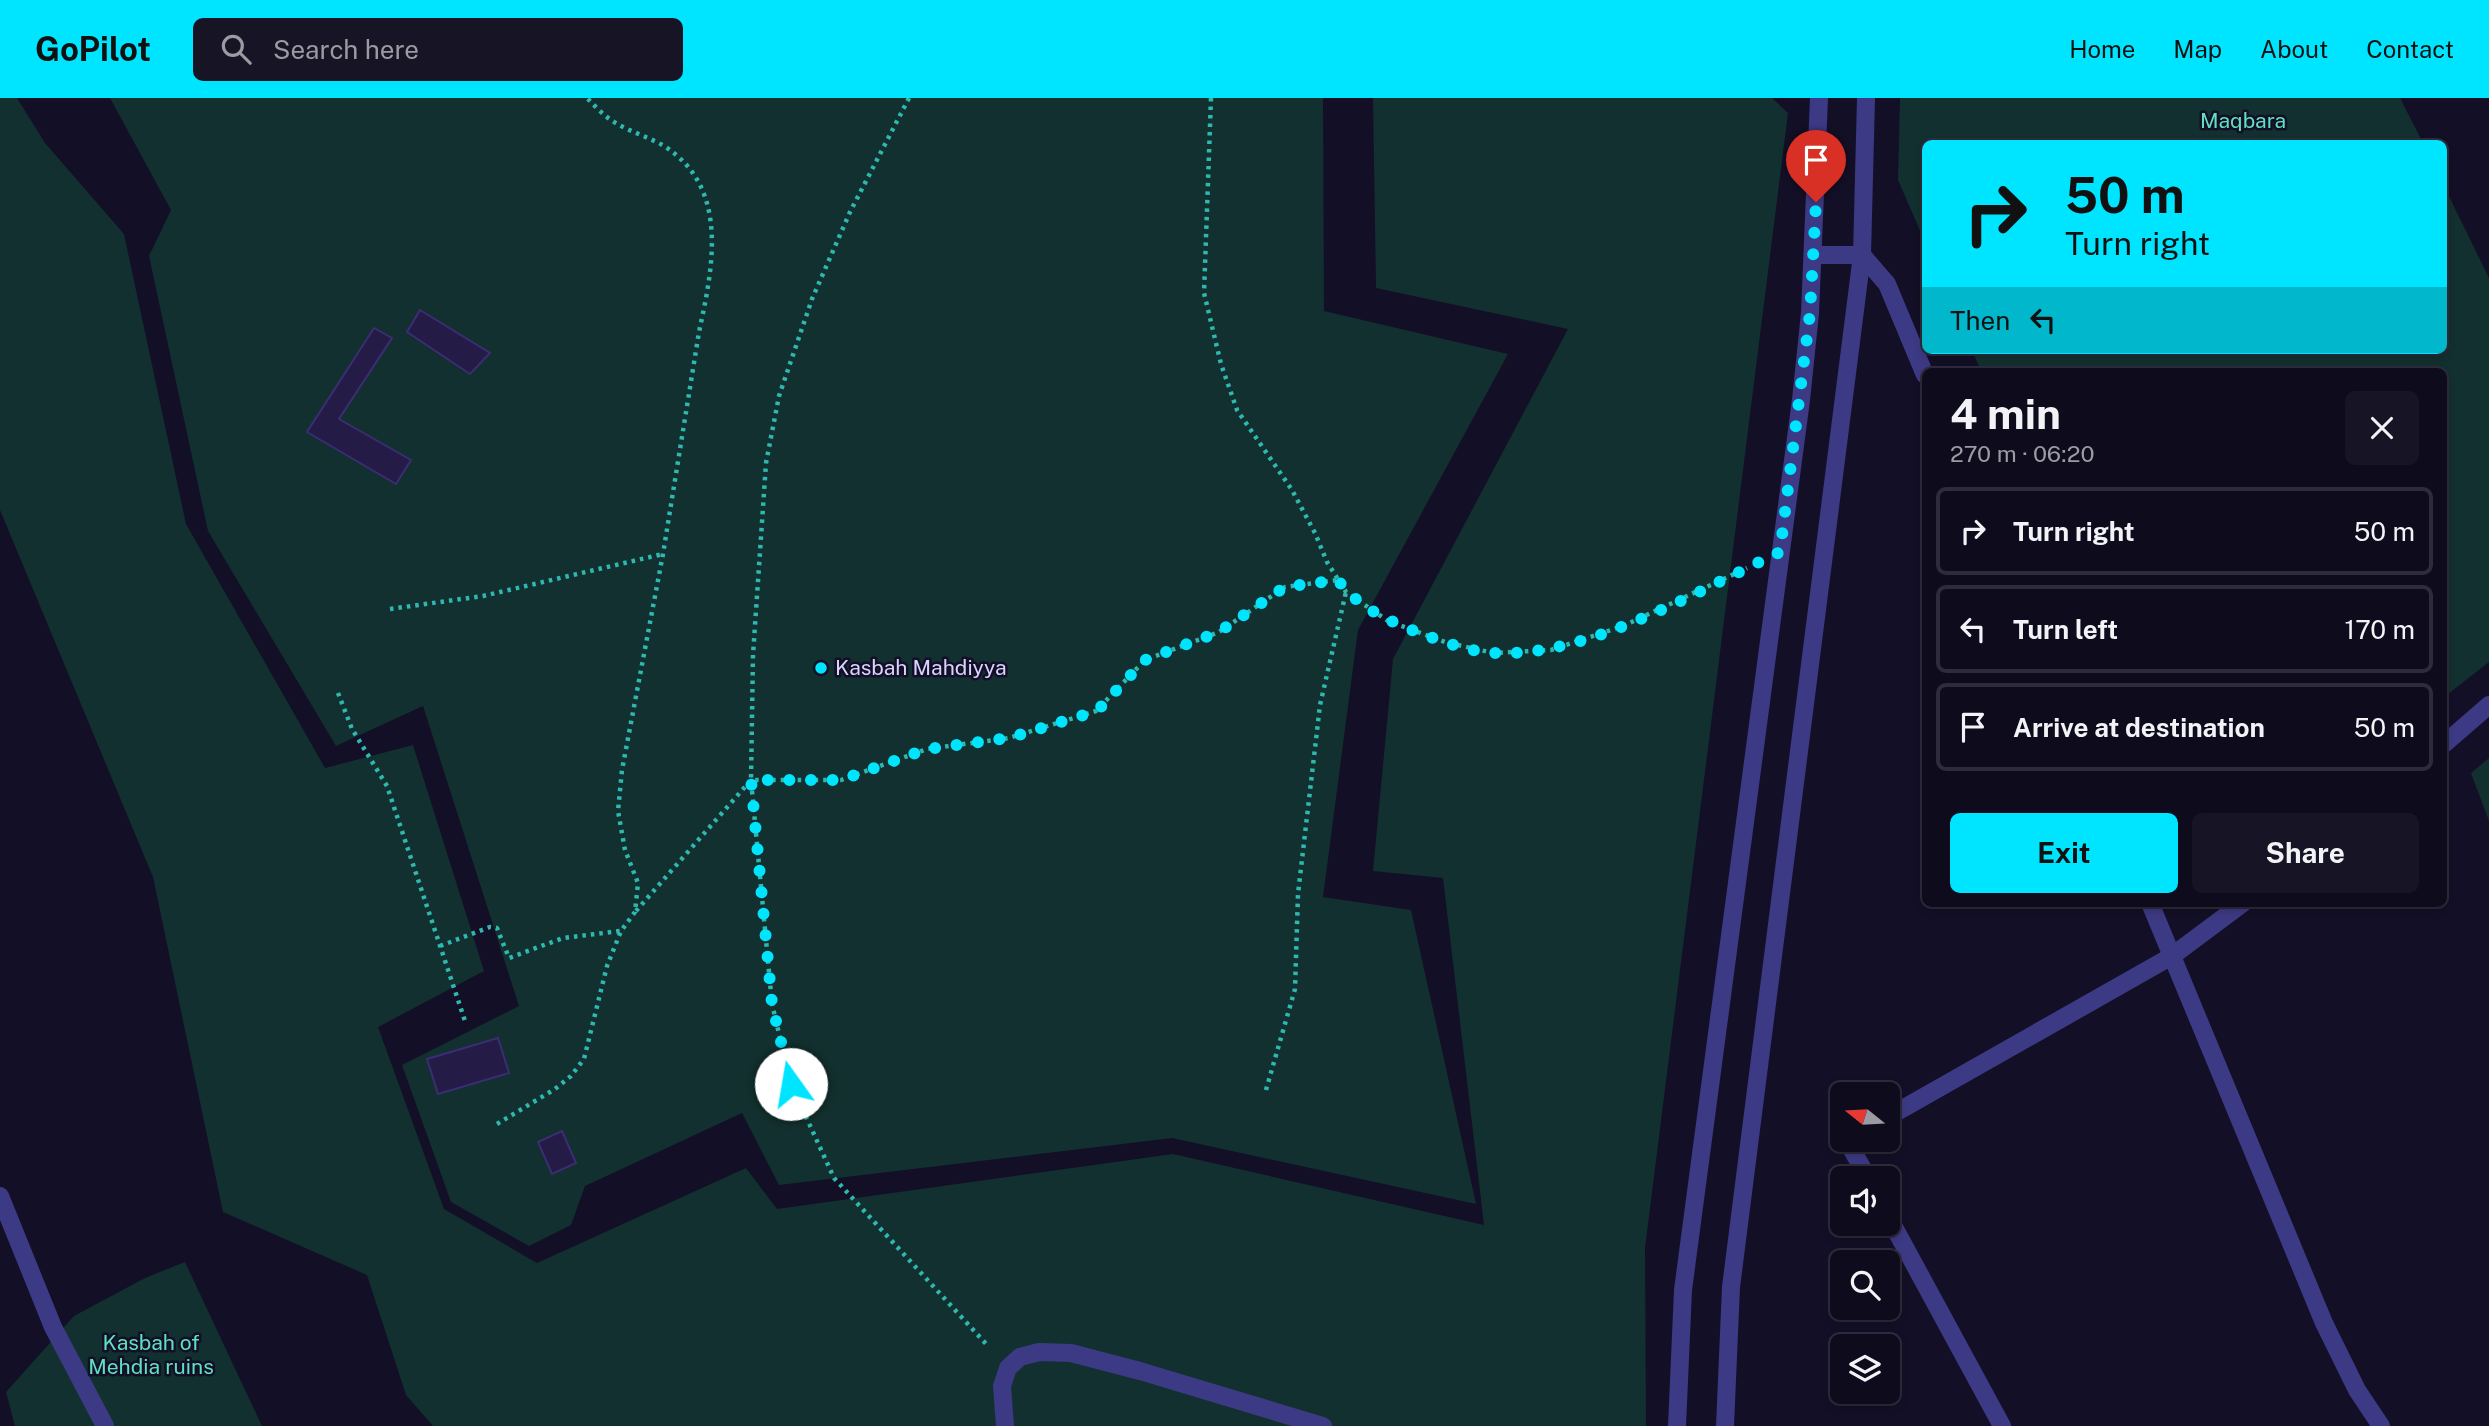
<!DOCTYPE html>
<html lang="en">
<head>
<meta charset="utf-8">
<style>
	body { margin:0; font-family:"Public Sans",sans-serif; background:#171425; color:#f1f3f6; height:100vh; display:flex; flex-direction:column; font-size:26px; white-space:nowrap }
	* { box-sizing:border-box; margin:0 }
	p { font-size:23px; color:#9b9ba3 }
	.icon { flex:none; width:38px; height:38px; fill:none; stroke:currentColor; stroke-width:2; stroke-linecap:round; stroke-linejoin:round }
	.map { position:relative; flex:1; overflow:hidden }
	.sheet { position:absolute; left:1922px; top:270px; width:525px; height:539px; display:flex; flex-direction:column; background:#0e0b1c; border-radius:10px; box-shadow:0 4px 10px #0003,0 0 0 2px #2e2b3b }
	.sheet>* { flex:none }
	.hud { position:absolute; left:1922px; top:42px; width:525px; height:214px; border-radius:10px; box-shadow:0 4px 10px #0003,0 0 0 2px #2e2b3b; background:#00e5ff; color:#111; overflow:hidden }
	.needle { width:46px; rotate:288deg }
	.buttons { position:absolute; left:1830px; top:984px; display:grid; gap:14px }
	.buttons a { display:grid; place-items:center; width:70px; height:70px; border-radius:10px; background:#0e0b1c; box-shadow:0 4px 10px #0003,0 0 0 2px #2e2b3b; font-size:35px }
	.pin { position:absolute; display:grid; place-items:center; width:60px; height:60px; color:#fff; margin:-72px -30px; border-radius:50% 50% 50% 0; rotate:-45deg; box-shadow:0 0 7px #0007 }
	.pin .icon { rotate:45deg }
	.me { position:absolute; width:77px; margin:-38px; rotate:347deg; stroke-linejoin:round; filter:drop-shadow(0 0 5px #0008) }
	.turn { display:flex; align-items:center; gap:24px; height:147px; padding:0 28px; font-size:32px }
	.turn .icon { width:91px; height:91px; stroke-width:2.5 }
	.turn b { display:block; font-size:49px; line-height:60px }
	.then { display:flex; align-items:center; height:66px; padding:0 28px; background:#0003; gap:14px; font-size:26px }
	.round { display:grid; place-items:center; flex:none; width:74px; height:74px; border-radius:10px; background:#171425 }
	.head { display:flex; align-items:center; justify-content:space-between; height:119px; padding:0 28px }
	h1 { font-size:42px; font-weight:700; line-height:52px }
	.primary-button { display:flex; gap:14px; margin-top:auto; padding:14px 28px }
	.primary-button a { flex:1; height:80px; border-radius:10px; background:#00e5ff; color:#111; font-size:28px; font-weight:700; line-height:80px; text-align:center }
	.primary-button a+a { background:#171425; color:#f1f3f6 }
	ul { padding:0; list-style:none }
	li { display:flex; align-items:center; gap:21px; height:88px; margin:0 14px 10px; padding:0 14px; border:4px solid #2e2b3b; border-radius:10px }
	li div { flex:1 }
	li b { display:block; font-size:26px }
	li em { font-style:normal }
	header { display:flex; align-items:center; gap:42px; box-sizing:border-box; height:98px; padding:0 35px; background:#00e5ff; color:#111 }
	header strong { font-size:33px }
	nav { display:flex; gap:38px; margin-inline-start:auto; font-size:24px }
	.search { width:490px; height:63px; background:#171425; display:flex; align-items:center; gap:18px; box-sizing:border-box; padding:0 24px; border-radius:10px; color:#9b9ba3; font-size:26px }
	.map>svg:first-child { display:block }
</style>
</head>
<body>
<header>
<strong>GoPilot</strong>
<div class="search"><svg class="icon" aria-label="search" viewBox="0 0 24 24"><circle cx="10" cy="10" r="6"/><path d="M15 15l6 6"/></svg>Search here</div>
<nav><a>Home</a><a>Map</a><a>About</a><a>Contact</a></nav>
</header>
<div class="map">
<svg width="2489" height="1328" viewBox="0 0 2489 1328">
	<rect width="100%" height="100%" fill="#130f26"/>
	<g fill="#12302f">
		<polygon points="0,0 17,0 45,45 124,136 186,426 325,670 413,647 484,873 378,929 444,1111 537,1165 746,1070 777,1111 1173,1056 1484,1127 1443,780 1373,773 1393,561 1568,231 1376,190 1373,0 1772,0 1788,15 1645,1150 1646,1328 433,1328 406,1297 367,1177 223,1114 153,779 0,412"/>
		<polygon points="110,0 1323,0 1324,213 1508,256 1358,532 1323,799 1411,812 1476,1106 1172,1040 779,1087 742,1015 585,1088 571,1127 529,1148 451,1104 402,967 519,908 423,608 336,648 208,433 149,158 171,112"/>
		<polygon points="1900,0 2400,0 2423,45 1925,46 1925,144 1898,82"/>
		<polygon points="2443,86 2489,180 2489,564 2443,600 2443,273 1981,273 1972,252 2443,252"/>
		<polygon points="2489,660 2489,723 2471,675"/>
		<polygon points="185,1164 262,1328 15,1328 6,1294 74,1218 145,1180"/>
	</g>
	<g fill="#241b47" stroke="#3b2d73" stroke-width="2">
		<polygon points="420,212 490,255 470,276 407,234"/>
		<polygon points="374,230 392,240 339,321 411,362 396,386 307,334"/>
		<polygon points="498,940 509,975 438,996 427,961"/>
		<polygon points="562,1033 576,1065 552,1076 538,1044"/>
	</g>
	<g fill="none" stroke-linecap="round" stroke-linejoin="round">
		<g stroke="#2fb8b0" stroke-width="4.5" stroke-dasharray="3.5 5" stroke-linecap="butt">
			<polyline points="909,0 850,114 812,201 779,298 766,365 753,557 751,682 772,906 791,986 834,1080 988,1248"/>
			<polyline points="1211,0 1204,195 1221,266 1237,312 1292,392 1315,435 1327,464 1346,494 1388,523 1445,544 1493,555 1551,552 1623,528 1747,470"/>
			<polyline points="390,511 483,498 663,456"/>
			<polyline points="338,595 352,631 387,688 466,926"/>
			<polyline points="636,813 751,682 841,682 927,651 1009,640 1096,613 1145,562 1219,534 1285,489 1338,482"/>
			<polyline points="440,848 490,829 497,830 509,860 563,840 620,833"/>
			<polyline points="1266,992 1295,891 1298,796 1320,607 1346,494"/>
			<path d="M497 1026 555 991 571 978 584 961 607 868 621 833 635 814 638 785 625 752 618 713 622 672 663 456 699 234C713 169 730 90 664 48 647 38 627 33 611 22 602 16 594 7 587 0"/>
		</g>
		<g stroke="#3d3a85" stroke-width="18">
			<polyline points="2443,647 2489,607"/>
			<polyline points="1888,1019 2172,858 2243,805"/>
			<polyline points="1850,1041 1847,1043 1868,1080"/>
			<polyline points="1888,1118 2002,1328"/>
			<polyline points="1005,1328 1002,1288 1008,1270 1020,1259 1039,1254 1071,1255 1140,1273 1323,1328"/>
		</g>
		<g stroke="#3d3a85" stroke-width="18">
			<polyline points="1813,157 1862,157 1887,186 1925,277"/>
			<polyline points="2150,805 2324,1225 2357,1292 2381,1328"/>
		</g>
		<g stroke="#3d3a85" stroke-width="18">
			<polyline points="0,1098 53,1229 105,1328"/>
			<polyline points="1677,1328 1683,1192 1801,302 1810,215 1819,0"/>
			<polyline points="1725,1328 1731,1189 1862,157 1866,0"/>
		</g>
	</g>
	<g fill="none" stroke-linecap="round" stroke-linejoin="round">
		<path stroke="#00e5ff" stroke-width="12" stroke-dasharray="0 21.6" d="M791 986 772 906 751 682H841L927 651 1009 640 1097 613 1145 562 1219 534 1285 489 1338 482C1356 508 1389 523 1417 534 1441 543 1469 554 1495 555 1589 559 1695 494 1780 454L1810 215 1816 104"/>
	</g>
	<circle fill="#00e5ff" stroke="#130f26" stroke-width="2.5" cx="821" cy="570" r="7"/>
	<g text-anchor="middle" stroke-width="5" stroke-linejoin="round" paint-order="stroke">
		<g font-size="21" fill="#5fe0c0" stroke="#130f26">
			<text x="2243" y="30">Maqbara</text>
			<text x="151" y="1252">Kasbah of<tspan x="151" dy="24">Mehdia ruins</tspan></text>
		</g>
		<g font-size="21" fill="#d9d4ff" stroke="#130f26" text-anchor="start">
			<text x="835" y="577">Kasbah Mahdiyya</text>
		</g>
	</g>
</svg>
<div class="buttons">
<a><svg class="needle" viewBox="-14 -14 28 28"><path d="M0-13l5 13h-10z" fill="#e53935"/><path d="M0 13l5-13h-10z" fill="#9b9ba3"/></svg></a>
<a><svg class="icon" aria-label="sound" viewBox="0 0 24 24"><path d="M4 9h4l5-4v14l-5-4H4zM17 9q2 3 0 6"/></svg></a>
<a><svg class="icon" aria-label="search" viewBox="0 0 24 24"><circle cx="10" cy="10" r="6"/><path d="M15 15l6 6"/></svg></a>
<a><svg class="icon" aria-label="layers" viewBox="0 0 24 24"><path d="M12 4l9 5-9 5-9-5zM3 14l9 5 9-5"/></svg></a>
</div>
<div class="pin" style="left:1816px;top:104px;background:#d93025"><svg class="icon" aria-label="arrive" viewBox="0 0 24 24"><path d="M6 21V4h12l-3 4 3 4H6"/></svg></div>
<svg class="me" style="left:791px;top:986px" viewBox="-20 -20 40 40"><circle r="19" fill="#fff"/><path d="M0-13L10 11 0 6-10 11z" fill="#00e5ff"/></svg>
<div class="hud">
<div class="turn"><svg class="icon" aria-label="right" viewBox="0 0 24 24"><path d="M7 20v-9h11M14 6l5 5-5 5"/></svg><div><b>50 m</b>Turn right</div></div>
<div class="then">Then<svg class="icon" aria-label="left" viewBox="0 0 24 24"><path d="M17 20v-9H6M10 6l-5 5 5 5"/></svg></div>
</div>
<section class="sheet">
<div class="head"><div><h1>4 min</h1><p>270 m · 06:20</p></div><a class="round"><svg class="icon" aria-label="close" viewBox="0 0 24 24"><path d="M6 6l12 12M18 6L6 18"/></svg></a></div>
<ul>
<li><svg class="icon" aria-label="right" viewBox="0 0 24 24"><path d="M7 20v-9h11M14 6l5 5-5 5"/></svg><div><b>Turn right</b></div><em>50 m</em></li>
<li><svg class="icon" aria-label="left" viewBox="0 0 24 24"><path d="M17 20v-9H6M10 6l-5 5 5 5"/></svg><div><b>Turn left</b></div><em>170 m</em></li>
<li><svg class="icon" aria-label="arrive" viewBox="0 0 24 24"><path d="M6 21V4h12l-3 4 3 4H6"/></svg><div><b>Arrive at destination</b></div><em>50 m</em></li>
</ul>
<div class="primary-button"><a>Exit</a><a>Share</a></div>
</section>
</div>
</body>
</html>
